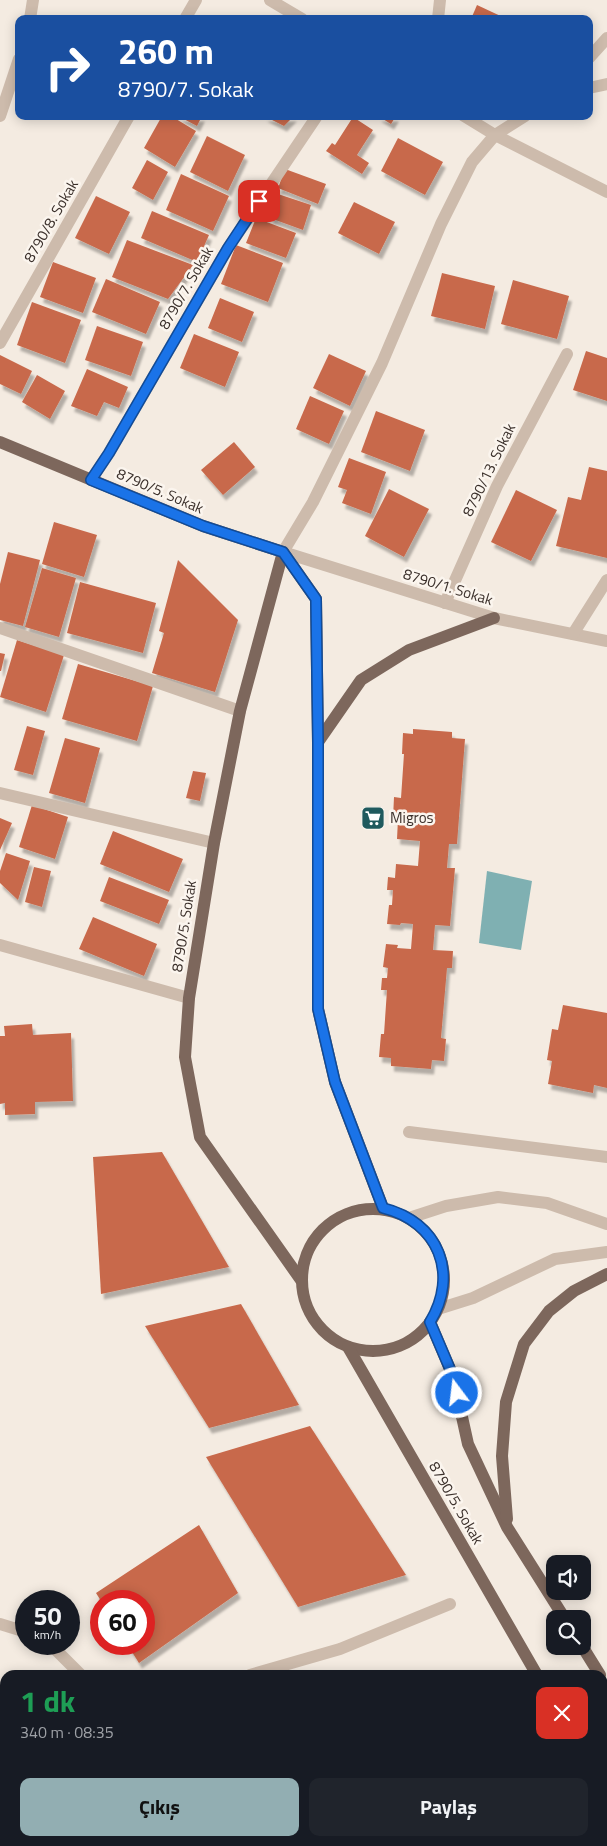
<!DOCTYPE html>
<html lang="tr">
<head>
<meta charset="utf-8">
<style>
	body { margin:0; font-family:"Titillium Web",sans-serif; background:#20242c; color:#f1f3f6; height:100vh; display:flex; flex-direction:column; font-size:19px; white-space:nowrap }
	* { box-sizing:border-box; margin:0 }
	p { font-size:16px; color:#9ea1a6 }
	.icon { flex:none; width:28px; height:28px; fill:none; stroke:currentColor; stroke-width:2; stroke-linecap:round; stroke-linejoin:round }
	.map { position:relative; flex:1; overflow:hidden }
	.drawer { position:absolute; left:0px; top:1670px; width:608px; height:176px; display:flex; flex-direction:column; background:#171b24; border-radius:15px 15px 0 0; box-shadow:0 2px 12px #0003 }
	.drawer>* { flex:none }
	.banner { position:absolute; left:15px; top:15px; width:578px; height:105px; border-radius:10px; box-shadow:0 2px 12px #0003; background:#1a4fa0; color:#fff; overflow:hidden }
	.tools { position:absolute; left:546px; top:1555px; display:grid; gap:10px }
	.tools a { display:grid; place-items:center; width:45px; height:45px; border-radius:10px; background:#171b24; box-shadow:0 2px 12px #0003; font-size:25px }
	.speed { position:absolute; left:15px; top:1590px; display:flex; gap:10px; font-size:25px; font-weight:700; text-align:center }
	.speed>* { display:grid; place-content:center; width:65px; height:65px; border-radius:50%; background:#171b24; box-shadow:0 2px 12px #0003; line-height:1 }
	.speed small { font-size:12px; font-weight:400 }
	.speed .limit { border:8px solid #d22; background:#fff; color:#111 }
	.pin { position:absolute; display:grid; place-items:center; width:42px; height:42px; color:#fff; margin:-21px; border-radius:10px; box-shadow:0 2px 8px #0006 }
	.me { position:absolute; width:55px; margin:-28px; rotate:345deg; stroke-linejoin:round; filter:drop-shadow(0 0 4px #0008) }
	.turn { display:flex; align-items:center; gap:18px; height:105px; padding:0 20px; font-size:22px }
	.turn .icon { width:65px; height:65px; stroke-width:2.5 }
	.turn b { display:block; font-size:35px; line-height:42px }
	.round { display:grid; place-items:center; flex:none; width:52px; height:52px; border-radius:10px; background:#20242c }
	.head { display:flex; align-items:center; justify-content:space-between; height:85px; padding:0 20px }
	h1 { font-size:30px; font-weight:700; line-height:38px; color:#1e9e55 }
	.primary-button { display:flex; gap:10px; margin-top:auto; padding:10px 20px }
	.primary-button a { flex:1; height:58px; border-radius:10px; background:#92aeb2; color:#111; font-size:20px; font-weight:700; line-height:58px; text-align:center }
	.primary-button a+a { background:#20242c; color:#f1f3f6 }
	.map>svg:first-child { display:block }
</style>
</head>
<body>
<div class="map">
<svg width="607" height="1846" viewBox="0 0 607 1846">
	<defs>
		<filter id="shadow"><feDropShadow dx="3" dy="5.5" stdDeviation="1" flood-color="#0004"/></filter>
	</defs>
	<rect width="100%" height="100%" fill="#f4ebe1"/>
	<polygon fill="#7fb0b2" points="487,871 532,881 521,950 479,943"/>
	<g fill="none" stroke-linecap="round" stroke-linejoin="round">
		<polyline stroke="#7fb0b2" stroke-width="9" points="0,1841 9,1846"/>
	</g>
	<g fill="#c8694b" filter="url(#shadow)">
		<polygon points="477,5 507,19 471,19"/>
		<polygon points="162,116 171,116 196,131 175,167 144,148"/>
		<polygon points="178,116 202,116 197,126"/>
		<polygon points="264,116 294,116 284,126"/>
		<polygon points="378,116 396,116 391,124"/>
		<polygon points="353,117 373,130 357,155 369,163 362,174 326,151 332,143 335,145"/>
		<polygon points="207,136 245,155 228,191 190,172"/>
		<polygon points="398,138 443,162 425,195 381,171"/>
		<polygon points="147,160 168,172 153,200 132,188"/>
		<polygon points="285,169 326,184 318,204 278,188"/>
		<polygon points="181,174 229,196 213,231 166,210"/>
		<polygon points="278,194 311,205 303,230 270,218"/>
		<polygon points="96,196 130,212 109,254 75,238"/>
		<polygon points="354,202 395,222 379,254 338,233"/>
		<polygon points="152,211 209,235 197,262 141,238"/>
		<polygon points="256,218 296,233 286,258 246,243"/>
		<polygon points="127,240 193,265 168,299 112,277"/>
		<polygon points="236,245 283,263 268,302 221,284"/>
		<polygon points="53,262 96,278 83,313 40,297"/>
		<polygon points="442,273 495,286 485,329 431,316"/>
		<polygon points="106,279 160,302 146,334 92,312"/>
		<polygon points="513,280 569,296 557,339 501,324"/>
		<polygon points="220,298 254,312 242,342 208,328"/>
		<polygon points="32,302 81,320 65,363 17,345"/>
		<polygon points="97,326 143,342 131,376 85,360"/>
		<polygon points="194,334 239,352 225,387 180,368"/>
		<polygon points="586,351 607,358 607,401 573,390"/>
		<polygon points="329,354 366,371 350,406 313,388"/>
		<polygon points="0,355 32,371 21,394 0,384"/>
		<polygon points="87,369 128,387 119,408 104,402 97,416 71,406"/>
		<polygon points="37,375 65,391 50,419 22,402"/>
		<polygon points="310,396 344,411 329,444 296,429"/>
		<polygon points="376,411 425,430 410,471 361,452"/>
		<polygon points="234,442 255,467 223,495 201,470"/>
		<polygon points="349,458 386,472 371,514 342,503 347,490 338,487"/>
		<polygon points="589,467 607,471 607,558 556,546 568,497 581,500"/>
		<polygon points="389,489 429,509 404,557 365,536"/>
		<polygon points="516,490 557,510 531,561 491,542"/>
		<polygon points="54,522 97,535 84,577 42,564"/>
		<polygon points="8,552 40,560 23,626 0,620 0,584"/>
		<polygon points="178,560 238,620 215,692 152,673 164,633 159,631"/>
		<polygon points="42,568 76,578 59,637 25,627"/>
		<polygon points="80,582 156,603 143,653 67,633"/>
		<polygon points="17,640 64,655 46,712 0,697"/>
		<polygon points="0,653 5,654 1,671 0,671"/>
		<polygon points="78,664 153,686 137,741 62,719"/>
		<polygon points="27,726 45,731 33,775 14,770"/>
		<polygon points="413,729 452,732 452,738 465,739 457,844 449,844 447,868 455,868 450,926 435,925 433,950 453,951 452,968 447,968 441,1038 446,1039 444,1061 432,1060 431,1069 391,1066 391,1058 379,1057 381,1034 384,1034 387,990 381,990 382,978 387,978 388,968 383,967 386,944 398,945 397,948 411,949 413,924 401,923 400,925 387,924 389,905 392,905 393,890 387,890 388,877 395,878 396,864 418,866 420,841 397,839 398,819 393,818 394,797 401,798 404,754 402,754 403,733 413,734"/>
		<polygon points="65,738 100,748 85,803 49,793"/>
		<polygon points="193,771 206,773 200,801 186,798"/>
		<polygon points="32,805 68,817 55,859 19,847"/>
		<polygon points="0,818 12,823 0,850"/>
		<polygon points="113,831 183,859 169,892 100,864"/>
		<polygon points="6,853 30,861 18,900 0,883 0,871"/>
		<polygon points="34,867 51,871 42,907 25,902"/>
		<polygon points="109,877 169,900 159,924 100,901"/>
		<polygon points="93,917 157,944 144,976 79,949"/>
		<polygon points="563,1005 607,1013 607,1088 594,1085 593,1093 548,1084 552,1061 547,1060 552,1029 558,1030"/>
		<polygon points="32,1024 33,1035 71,1033 73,1101 35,1102 35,1114 5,1115 5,1103 0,1104 0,1036 5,1036 4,1026"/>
		<polygon points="162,1152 229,1267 101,1294 93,1157"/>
		<polygon points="241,1304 299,1405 209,1428 145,1326"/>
		<polygon points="310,1426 406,1575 298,1607 206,1457"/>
		<polygon points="199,1525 238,1593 139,1663 127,1644 144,1644 144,1601 101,1601 96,1593"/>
	</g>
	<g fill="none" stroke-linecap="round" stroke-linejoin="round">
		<g stroke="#cdbbac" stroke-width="12">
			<polyline points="438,19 440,0"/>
			<polyline points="409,1132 607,1157"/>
			<polyline points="0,1729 5,1731"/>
		</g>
		<g stroke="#cdbbac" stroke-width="12">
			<polyline points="270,0 302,19"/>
			<polyline points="30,19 33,0"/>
			<polyline points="185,19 196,0"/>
			<polyline points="589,58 607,38"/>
			<polyline points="589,88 607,84"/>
			<polyline points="0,116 19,59"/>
			<polyline points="464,116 495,135 607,192"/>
			<polyline points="525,116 495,135 472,162 441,224 382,363 313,502 283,552 494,618 607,641"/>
			<polyline points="0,343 129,116"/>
			<polyline points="91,480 109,453 228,248 317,116"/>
			<polyline points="445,603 497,486 567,354"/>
			<polyline points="0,628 240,711"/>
			<polyline points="573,634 607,580"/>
			<polyline points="0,793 214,843"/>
			<polyline points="0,945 189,998"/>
			<polyline points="409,1218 446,1206 498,1197 547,1203 607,1224"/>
			<polyline points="438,1309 473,1298 555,1259 607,1252"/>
			<polyline points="0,1624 26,1632"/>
			<polyline points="50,1644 81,1675"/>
			<polyline points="250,1675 340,1649 450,1604"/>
		</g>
		<g stroke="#7d675c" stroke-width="12">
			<polyline points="0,442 203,526 283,552 316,599 318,742 318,1009 335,1082 383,1208"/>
			<polyline points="283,552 240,711 214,843 189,998 185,1057 200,1137 301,1280"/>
			<polyline points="318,742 361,680 409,650 494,618"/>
			<circle cx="373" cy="1280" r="71"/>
			<polyline points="430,1322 453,1376 468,1444 507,1527 565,1619"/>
			<polyline points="348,1347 537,1675"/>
			<polyline points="507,1519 502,1456 506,1402 524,1344 549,1311 574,1291 607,1274"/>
			<polyline points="582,1646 600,1675"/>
			<polyline points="602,1775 607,1781"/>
		</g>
	</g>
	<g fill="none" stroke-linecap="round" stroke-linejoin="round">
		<g stroke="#114b97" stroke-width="12">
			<path id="route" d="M259 201 228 248 109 453 91 480 203 526 283 552 316 599 318 742V1009L335 1082 383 1208C439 1222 459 1274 430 1322L453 1376 457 1393"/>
		</g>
		<use href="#route" stroke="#1a73e8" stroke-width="9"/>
	</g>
	<defs>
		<g id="supermarket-square" transform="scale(1.25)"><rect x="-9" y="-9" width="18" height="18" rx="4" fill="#1f5a5e" stroke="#fbf5ee"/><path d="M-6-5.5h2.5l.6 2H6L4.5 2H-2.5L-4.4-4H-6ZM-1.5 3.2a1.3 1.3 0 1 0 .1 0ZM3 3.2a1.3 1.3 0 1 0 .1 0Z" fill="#fff"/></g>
	</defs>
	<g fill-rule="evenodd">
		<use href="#supermarket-square" x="373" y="818"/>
	</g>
	<g text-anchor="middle" stroke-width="5" stroke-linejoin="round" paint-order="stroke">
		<g font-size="15" fill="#3b302b" stroke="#fbf5ee">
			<text transform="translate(51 221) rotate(-60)" y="5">8790/8. Sokak</text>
			<text transform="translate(186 288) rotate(-60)" y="5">8790/7. Sokak</text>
			<text transform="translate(489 470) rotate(-64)" y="5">8790/13. Sokak</text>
			<text transform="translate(160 491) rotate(23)" y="5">8790/5. Sokak</text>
			<text transform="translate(448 587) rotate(17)" y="5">8790/1. Sokak</text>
			<text transform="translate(184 926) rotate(-81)" y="5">8790/5. Sokak</text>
			<text transform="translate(456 1503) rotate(60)" y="5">8790/5. Sokak</text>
		</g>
		<g font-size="15" fill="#3b302b" stroke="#fbf5ee" text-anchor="start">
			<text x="390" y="823">Migros</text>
		</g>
	</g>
</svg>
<div class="tools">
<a><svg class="icon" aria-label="sound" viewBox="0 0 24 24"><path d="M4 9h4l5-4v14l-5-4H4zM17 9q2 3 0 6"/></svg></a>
<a><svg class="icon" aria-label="search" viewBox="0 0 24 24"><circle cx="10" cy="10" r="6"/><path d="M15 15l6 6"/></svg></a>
</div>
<div class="speed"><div>50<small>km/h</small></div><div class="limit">60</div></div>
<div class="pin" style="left:259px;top:201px;background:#d93025"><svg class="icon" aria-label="arrive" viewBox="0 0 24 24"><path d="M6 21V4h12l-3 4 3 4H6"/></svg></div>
<svg class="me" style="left:457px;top:1393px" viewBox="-20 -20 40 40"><circle r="17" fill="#1a73e8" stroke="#fff" stroke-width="3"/><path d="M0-11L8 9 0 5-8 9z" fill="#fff"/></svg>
<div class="banner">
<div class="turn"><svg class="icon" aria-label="right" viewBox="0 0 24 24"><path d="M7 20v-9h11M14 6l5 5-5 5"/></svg><div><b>260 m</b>8790/7. Sokak</div></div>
</div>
<section class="drawer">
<div class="head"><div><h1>1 dk</h1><p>340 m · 08:35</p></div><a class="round" style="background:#d93025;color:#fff"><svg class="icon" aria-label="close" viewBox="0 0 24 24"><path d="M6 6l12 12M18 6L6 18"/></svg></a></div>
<div class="primary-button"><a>Çıkış</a><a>Paylaş</a></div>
</section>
</div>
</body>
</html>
